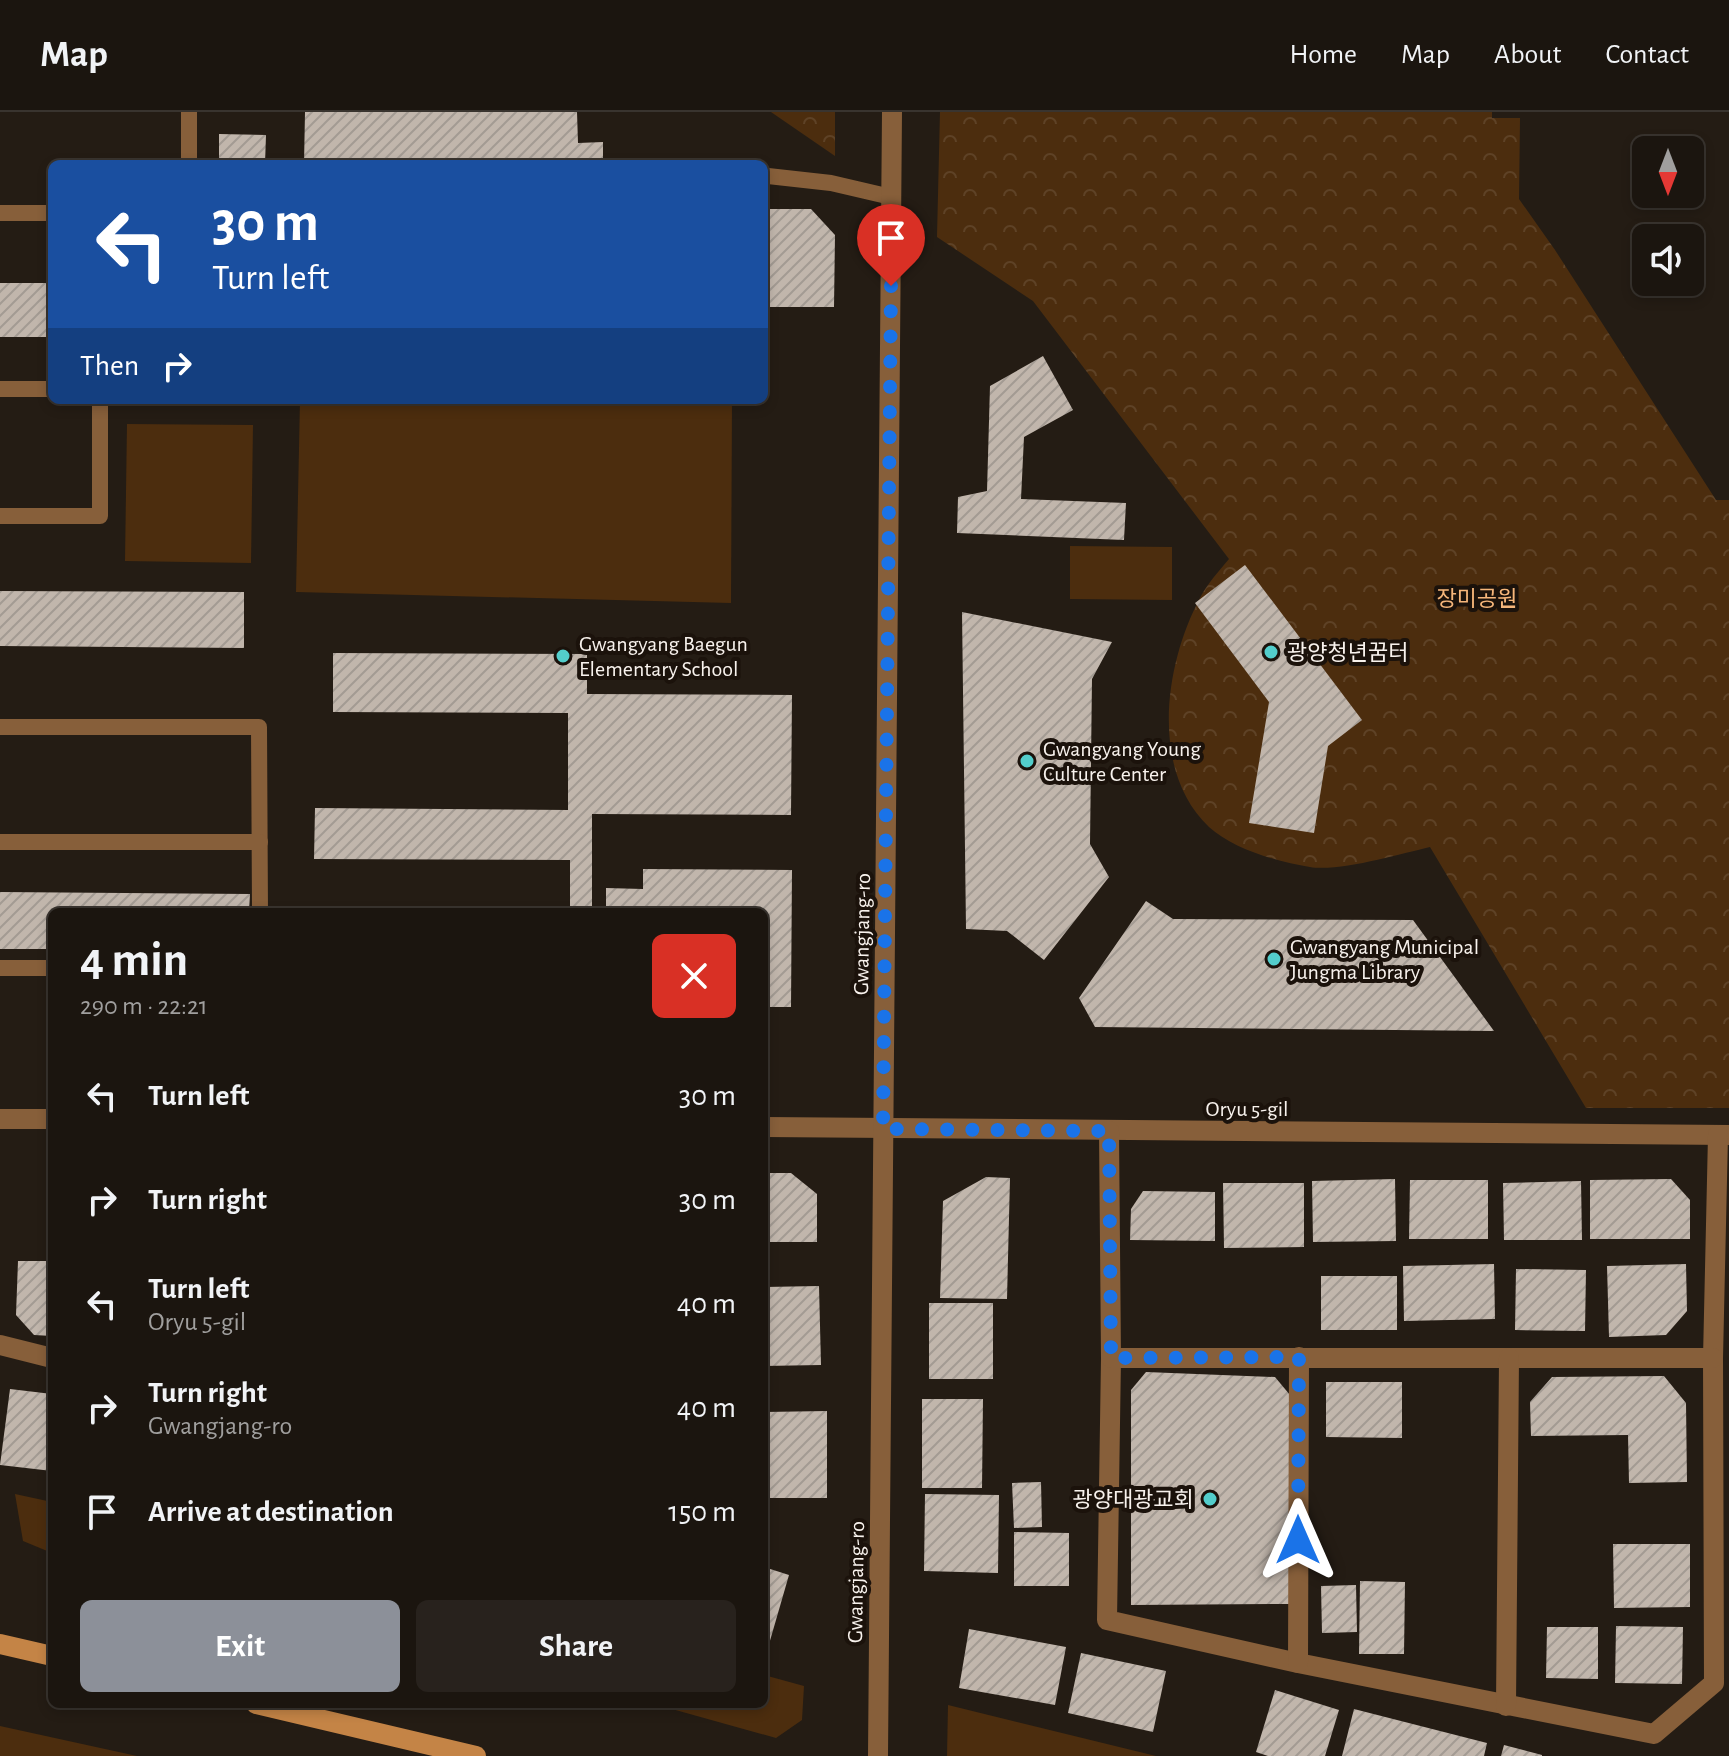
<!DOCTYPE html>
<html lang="en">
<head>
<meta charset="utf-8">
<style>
	body { margin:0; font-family:"Alegreya Sans","Noto Sans KR",sans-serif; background:#28221d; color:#f1f3f6; height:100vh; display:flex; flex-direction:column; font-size:30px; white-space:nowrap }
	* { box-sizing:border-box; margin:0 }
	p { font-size:26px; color:#a09f9e }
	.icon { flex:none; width:44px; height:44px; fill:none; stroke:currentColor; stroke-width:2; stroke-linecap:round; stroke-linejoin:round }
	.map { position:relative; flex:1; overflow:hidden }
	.panel { position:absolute; left:48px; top:796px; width:720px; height:800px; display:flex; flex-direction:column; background:#1b150f; border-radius:12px; box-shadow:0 4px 12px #0003,0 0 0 2px #39342f }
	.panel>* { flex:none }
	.top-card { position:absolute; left:48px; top:48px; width:720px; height:244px; border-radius:12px; box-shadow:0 4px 12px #0003,0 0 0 2px #39342f; background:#1a4fa0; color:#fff; overflow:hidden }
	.needle { width:52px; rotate:180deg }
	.tools { position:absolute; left:1632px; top:24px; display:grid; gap:16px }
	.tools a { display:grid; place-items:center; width:72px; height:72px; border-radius:12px; background:#1b150f; box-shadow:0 4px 12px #0003,0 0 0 2px #39342f; font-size:40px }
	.pin { position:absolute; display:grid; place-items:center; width:68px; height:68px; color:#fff; margin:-82px -34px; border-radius:50% 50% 50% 0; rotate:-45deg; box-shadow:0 0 8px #0007 }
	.pin .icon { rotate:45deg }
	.me { position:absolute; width:88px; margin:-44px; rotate:0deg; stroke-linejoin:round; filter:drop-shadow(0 0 6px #0008) }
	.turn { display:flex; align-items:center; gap:28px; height:168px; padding:0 32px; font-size:36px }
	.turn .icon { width:104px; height:104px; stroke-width:2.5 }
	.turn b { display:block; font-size:56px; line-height:68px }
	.then { display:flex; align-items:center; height:76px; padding:0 32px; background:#0003; gap:16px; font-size:30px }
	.round { display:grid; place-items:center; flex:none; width:84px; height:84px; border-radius:12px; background:#28221d }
	.summary { display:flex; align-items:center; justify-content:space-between; height:136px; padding:0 32px }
	h1 { font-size:48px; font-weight:600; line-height:60px }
	.primary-button { display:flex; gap:16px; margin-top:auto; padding:16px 32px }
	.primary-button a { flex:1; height:92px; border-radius:12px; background:#8c9099; color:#fff; font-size:32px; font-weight:600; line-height:92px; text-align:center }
	.primary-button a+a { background:#28221d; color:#f1f3f6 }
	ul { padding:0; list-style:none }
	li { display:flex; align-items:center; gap:24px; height:104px; padding:0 32px }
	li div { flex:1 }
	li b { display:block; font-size:30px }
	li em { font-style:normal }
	header { display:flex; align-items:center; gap:48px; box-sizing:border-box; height:112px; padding:0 40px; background:#1b150f; border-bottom:2px solid #39342f }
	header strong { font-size:38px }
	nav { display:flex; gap:44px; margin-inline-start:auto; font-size:28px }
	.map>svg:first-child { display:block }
</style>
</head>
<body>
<header>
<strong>Map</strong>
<nav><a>Home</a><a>Map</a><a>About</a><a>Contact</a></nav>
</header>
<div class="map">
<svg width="1729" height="1644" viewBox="0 0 1729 1644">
	<defs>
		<pattern id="park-crowns" width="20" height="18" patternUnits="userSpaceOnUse" patternTransform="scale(2)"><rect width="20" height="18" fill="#4c2d0e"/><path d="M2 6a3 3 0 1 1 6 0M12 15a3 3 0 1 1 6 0" fill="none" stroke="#5e4226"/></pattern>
		<pattern id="building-hatch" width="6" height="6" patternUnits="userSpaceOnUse" patternTransform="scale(2)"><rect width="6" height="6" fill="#c1b6ac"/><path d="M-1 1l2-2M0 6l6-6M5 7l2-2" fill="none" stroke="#a39b93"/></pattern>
	</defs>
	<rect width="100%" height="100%" fill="#241c14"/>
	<g fill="#4c2d0e">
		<polygon points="300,288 732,288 731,491 296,480"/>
		<polygon points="127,312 253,313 251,451 125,449"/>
		<polygon points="1070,434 1172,435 1172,488 1070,487"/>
		<polygon points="15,1382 52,1390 52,1441 23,1429"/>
		<polygon points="764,1563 804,1574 802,1608 776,1626 654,1592 764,1592"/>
		<polygon points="948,1593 1156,1644 947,1644"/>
		<polygon points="0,1614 137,1644 0,1644"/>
	</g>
	<g fill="url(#park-crowns)">
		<polygon points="771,0 835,0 835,44"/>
		<path d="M940 0H1492V6H1520L1519 87 1555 138 1716 388H1729V996H1586L1430 735C1400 742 1339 760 1310 755 1278 750 1233 737 1209 715 1149 658 1165 551 1200 486 1207 472 1219 459 1229 447L1033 189 937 125Z"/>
	</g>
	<g fill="url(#building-hatch)">
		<polygon points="305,0 577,0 578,31 603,30 603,52 304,52"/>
		<polygon points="219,22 266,23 265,52 219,52"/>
		<polygon points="764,97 811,97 835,123 834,195 764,195"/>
		<rect x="0" y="171" width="52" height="54"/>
		<polygon points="1043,244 1073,298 1024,325 1021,387 1126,391 1124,428 957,421 958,385 987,379 990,274"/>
		<polygon points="1245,453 1362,608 1328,634 1314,721 1249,711 1269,590 1195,491"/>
		<polygon points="0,479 244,480 244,536 0,534"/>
		<polygon points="962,500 1112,530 1092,567 1090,732 1109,765 1044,848 1007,819 966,817"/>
		<polygon points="333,541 587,542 587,582 792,583 791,703 592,702 592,800 570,800 570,748 314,747 315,696 568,698 568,601 333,600"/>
		<polygon points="643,757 792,758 791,895 764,895 764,800 606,800 606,776 643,777"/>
		<polygon points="0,780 250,782 249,800 52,800 52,837 0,837"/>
		<polygon points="1146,789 1173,807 1413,808 1494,919 1095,915 1079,886"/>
		<polygon points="764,1061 791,1061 817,1082 817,1130 764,1130"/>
		<polygon points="986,1065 1010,1066 1007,1187 940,1186 943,1089"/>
		<polygon points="1395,1067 1396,1129 1313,1130 1312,1069"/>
		<polygon points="1671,1067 1690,1088 1690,1127 1590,1127 1590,1068"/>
		<polygon points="1410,1068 1488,1068 1488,1127 1409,1127"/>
		<polygon points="1581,1069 1582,1128 1504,1128 1503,1071"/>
		<polygon points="1223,1071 1304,1071 1304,1135 1224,1136"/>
		<polygon points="1143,1079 1215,1080 1215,1129 1130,1128 1131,1097"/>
		<polygon points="18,1149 52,1149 52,1224 34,1223 16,1203"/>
		<polygon points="1494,1152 1495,1207 1404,1209 1403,1154"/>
		<polygon points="1686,1152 1687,1199 1666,1223 1609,1225 1607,1154"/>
		<polygon points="1516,1157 1586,1158 1585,1219 1515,1218"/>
		<rect x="1321" y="1164" width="76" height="54"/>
		<polygon points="819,1174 821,1253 764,1254 764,1175"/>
		<rect x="929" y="1191" width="64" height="76"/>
		<polygon points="1146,1260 1275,1265 1290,1283 1289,1492 1131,1493 1131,1278"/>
		<polygon points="1664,1264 1686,1291 1687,1370 1629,1371 1628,1323 1531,1324 1530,1290 1552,1265"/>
		<polygon points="1326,1270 1402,1270 1402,1326 1326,1325"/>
		<polygon points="10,1277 52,1282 52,1359 0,1353"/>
		<polygon points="922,1287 983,1287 982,1376 922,1376"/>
		<polygon points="827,1299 827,1386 764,1386 764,1300"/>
		<polygon points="1041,1370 1042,1415 1014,1416 1012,1371"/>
		<polygon points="925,1382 999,1383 998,1461 924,1459"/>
		<polygon points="1014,1420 1069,1421 1069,1474 1014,1474"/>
		<polygon points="1613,1432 1690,1432 1690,1495 1614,1496"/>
		<polygon points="764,1455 789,1463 765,1546 764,1546"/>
		<polygon points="1360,1469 1405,1470 1404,1542 1359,1542"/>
		<polygon points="1356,1473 1357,1520 1322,1521 1321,1474"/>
		<polygon points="1616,1514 1683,1515 1682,1572 1615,1571"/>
		<polygon points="1547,1515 1598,1515 1598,1567 1546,1566"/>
		<polygon points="969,1517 1066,1535 1055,1593 959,1576"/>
		<polygon points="1081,1541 1166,1559 1153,1620 1068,1601"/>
		<polygon points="1275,1578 1339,1598 1325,1644 1268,1644 1256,1640"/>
		<polygon points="1354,1597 1487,1631 1484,1644 1342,1644"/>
		<polygon points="1504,1633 1542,1643 1542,1644 1501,1644"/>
	</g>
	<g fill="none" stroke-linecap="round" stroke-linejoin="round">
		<g stroke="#875f3a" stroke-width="16">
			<polyline points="189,0 189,52"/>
			<polyline points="768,64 831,71 891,85"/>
			<polyline points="0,101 52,101"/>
			<polyline points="0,277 52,277"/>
			<polyline points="0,404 100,404 100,288"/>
			<polyline points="0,615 259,615 260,800"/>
			<polyline points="0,730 260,730"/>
			<polyline points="0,856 52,856"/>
		</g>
		<g stroke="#875f3a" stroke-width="20">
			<polyline points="0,1007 52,1007"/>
			<polyline points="764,1015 1729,1023"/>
			<polyline points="1109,1019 1111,1246 1107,1508 1298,1551 1654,1622 1714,1571 1713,1246 1718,1023"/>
			<polyline points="0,1233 52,1246"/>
			<polyline points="1111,1246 1713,1246"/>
			<polyline points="1298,1551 1299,1245"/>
			<polyline points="1506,1594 1509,1246"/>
		</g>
		<polyline stroke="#875f3a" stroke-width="20" points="878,1644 892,0"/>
		<g stroke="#c48446" stroke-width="20">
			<polyline points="0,1532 52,1544"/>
			<polyline points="256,1592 476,1644"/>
		</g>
	</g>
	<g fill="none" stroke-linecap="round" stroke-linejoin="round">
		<polyline stroke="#1a73e8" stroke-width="14" stroke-dasharray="0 25.2" points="891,174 883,1017 1109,1019 1111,1246 1299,1245 1298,1428"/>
	</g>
	<g fill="#53cdcb" stroke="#1b120b" stroke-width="3">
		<circle cx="1271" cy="540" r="8"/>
		<circle cx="563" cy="544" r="8"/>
		<circle cx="1027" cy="649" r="8"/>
		<circle cx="1274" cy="847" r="8"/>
		<circle cx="1210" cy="1387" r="8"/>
	</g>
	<g text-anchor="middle" stroke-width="8" stroke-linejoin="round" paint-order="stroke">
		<g font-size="22" fill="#f6b67a" stroke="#1b120b">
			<text x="1477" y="494">장미공원</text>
		</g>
		<g font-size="22" fill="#f8f2ed" stroke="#1b120b" text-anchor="start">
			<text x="579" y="539">Gwangyang Baegun<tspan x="579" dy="25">Elementary School</tspan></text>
			<text x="1287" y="548">광양청년꿈터</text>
			<text x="1043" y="644">Gwangyang Young<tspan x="1043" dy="25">Culture Center</tspan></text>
			<text x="1290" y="842">Gwangyang Municipal<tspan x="1290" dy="25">Jungma Library</tspan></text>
			<text x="1194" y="1395" text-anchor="end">광양대광교회</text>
		</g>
		<g font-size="22" fill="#f8f2ed" stroke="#1b120b">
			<text transform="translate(861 822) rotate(-89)" y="8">Gwangjang-ro</text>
			<text x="1247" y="1004">Oryu 5-gil</text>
			<text transform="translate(855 1470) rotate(-89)" y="8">Gwangjang-ro</text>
		</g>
	</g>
</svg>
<div class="tools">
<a><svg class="needle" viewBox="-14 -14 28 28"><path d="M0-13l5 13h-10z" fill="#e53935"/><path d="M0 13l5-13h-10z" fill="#a09f9e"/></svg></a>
<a><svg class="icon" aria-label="sound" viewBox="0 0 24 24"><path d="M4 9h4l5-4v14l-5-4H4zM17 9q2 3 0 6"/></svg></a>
</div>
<div class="pin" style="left:891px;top:174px;background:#d93025"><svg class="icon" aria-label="arrive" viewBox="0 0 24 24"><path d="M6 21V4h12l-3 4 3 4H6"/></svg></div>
<svg class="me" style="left:1298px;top:1428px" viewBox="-20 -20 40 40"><path d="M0-17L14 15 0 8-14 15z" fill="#1a73e8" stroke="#fff" stroke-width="4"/></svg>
<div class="top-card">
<div class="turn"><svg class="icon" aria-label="left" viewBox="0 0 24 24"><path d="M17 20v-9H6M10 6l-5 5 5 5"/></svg><div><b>30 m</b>Turn left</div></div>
<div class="then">Then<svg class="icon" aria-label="right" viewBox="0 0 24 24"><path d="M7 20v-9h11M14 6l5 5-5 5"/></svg></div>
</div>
<section class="panel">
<div class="summary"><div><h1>4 min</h1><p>290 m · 22:21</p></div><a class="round" style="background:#d93025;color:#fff"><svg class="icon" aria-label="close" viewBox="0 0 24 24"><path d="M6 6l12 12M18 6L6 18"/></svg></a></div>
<ul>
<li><svg class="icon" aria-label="left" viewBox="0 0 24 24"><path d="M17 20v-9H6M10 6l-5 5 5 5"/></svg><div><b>Turn left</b></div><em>30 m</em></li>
<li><svg class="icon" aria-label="right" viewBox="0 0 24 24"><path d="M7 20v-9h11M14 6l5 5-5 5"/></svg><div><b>Turn right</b></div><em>30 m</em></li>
<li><svg class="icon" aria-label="left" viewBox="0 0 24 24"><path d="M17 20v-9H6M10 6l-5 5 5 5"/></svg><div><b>Turn left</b><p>Oryu 5-gil</p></div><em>40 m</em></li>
<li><svg class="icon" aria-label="right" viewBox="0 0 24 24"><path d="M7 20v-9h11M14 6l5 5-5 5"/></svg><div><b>Turn right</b><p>Gwangjang-ro</p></div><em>40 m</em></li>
<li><svg class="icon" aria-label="arrive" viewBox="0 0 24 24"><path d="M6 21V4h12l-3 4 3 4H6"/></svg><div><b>Arrive at destination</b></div><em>150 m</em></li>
</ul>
<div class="primary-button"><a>Exit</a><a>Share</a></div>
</section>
</div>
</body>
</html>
